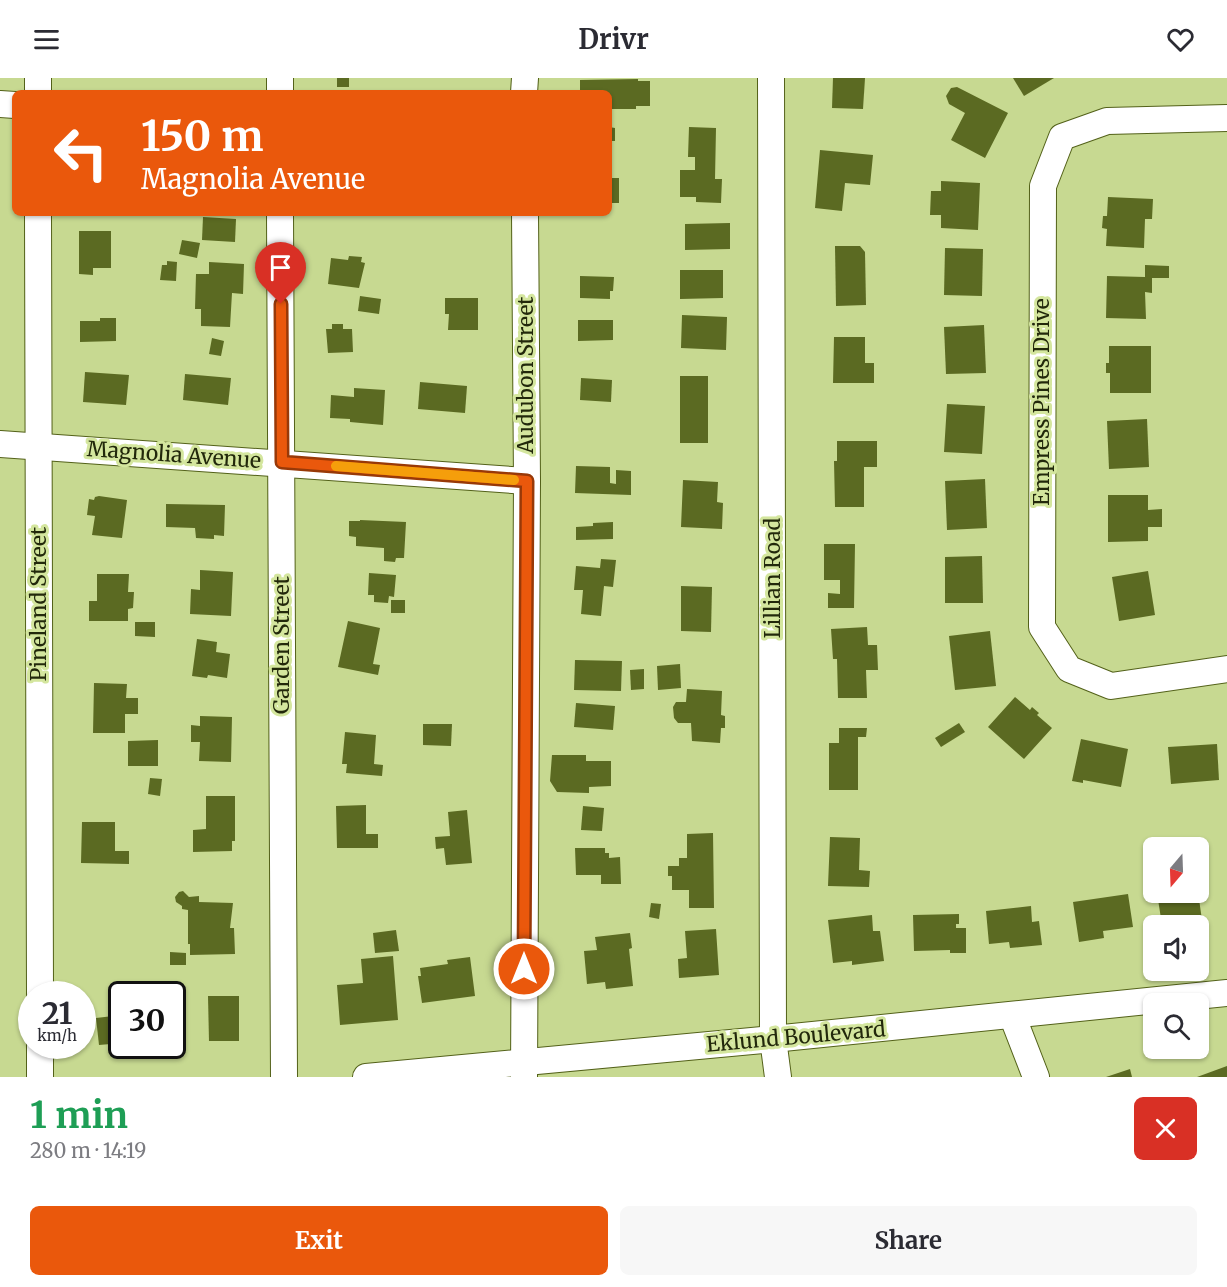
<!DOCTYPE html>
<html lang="en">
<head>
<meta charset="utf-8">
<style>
	body { margin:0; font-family:Merriweather,serif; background:#f7f7f7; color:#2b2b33; height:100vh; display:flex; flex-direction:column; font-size:22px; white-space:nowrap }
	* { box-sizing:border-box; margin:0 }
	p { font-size:20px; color:#7c7c81 }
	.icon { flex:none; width:33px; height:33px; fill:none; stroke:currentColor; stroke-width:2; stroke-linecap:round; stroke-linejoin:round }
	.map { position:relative; height:999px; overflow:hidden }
	.side { display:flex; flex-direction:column; background:#fff; flex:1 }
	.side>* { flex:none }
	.banner { position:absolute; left:12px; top:12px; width:600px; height:126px; border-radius:9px; box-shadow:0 2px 4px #0004; background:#ea580c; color:#fff; overflow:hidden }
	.needle { width:39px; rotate:199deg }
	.buttons { position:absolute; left:1143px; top:759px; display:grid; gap:12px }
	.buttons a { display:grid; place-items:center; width:66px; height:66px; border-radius:9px; background:#fff; box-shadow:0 2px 4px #0004; font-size:30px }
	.speed { position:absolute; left:18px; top:903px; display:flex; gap:12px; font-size:30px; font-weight:700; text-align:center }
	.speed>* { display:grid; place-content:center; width:78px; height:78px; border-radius:50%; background:#fff; box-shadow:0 2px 4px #0004; line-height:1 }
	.speed small { font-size:15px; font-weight:400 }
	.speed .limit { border:3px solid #111; border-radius:9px; background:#fff; color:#111 }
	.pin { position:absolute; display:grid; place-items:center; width:51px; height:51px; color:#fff; margin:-62px -26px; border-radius:50% 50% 50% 0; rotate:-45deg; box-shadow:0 0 6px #0007 }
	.pin .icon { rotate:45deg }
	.me { position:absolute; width:66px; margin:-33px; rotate:0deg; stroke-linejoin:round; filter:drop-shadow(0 0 4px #0008) }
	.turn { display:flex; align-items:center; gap:21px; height:126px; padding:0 30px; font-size:27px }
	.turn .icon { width:78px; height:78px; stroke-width:2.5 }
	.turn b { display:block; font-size:42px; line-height:51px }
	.round { display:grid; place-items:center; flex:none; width:63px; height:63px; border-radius:9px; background:#f7f7f7 }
	.overview { display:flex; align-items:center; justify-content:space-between; height:102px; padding:0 30px }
	h1 { font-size:36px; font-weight:700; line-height:45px; color:#1e9e55 }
	.action { display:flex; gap:12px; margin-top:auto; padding:12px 30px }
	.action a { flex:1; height:69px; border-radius:9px; background:#ea580c; color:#fff; font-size:24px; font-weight:700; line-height:69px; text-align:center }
	.action a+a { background:#f7f7f7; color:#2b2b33 }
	header { display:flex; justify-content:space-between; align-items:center; height:78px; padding:0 30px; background:#fff; font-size:27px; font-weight:700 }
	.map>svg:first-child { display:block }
</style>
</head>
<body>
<header><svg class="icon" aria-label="menu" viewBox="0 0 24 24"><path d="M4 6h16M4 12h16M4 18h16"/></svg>Drivr<svg class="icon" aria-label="heart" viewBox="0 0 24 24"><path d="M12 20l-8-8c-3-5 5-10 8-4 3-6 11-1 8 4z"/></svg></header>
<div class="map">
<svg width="1227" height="999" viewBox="0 0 1227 999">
	<rect width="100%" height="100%" fill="#c7d991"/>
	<g fill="#5b6a22">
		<rect x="337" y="0" width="12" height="9"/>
		<polygon points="833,0 865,0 863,31 832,30"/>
		<polygon points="1013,0 1054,0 1024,18"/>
		<polygon points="638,1 638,3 650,3 650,28 636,28 636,31 609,31 609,15 580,15 580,2"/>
		<polygon points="957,9 1008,35 985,80 951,62 965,35 949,26 946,18 951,10"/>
		<polygon points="120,12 157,13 156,15 120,15"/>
		<polygon points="609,49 615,50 615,63 609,63"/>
		<polygon points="689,49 716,50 715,101 722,101 721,125 696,124 696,119 680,119 680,92 695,92 695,79 688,79"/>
		<polygon points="820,72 873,77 870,107 845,105 842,133 815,130"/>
		<rect x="609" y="100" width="10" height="25"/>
		<polygon points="941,103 980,105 978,152 941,150 941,137 930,137 931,113 941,113"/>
		<polygon points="1108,119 1153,121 1152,141 1145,141 1144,170 1106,168 1107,151 1102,150 1103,138 1107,138"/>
		<polygon points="203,139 236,141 235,164 202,162"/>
		<polygon points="730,145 730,171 685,172 685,146"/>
		<polygon points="79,153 111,153 111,190 93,190 93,197 79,196"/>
		<polygon points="182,162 200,165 197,180 179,176"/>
		<polygon points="835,168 860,168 865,174 866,227 836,228"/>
		<polygon points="945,170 983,171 982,218 944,217"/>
		<polygon points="349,178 362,179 361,184 365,185 359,210 328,206 331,180 348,182"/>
		<polygon points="167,183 177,184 176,203 160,202 162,187 167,187"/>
		<polygon points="209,184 244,186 243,216 232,215 230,249 201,248 201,231 195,231 196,196 209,196"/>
		<polygon points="1145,187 1169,188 1169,200 1152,200 1152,215 1145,214 1146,241 1106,240 1107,198 1145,199"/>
		<polygon points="680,192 723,192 723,220 680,221"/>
		<polygon points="580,198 614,199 613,213 610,213 610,221 580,220"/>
		<polygon points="360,218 381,221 379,236 358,233"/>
		<polygon points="445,220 478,220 478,252 448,252 449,236 445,236"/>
		<polygon points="682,237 727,239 726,272 681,270"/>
		<polygon points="100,240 116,240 116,263 80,264 80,243 100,243"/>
		<polygon points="578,242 613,242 613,262 578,263"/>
		<polygon points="332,246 343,246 343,251 352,251 353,274 328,275 326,251 332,251"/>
		<polygon points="984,247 986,295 946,296 944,249"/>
		<polygon points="834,259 865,259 865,285 874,285 874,305 833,305"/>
		<polygon points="212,260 224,263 221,278 209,276"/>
		<polygon points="1109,268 1151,268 1151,315 1110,315 1110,295 1106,295 1106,285 1109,285"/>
		<polygon points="85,294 129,297 126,327 83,324"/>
		<polygon points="185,296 231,300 228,327 183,322"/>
		<rect x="680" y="298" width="28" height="67"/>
		<polygon points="581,300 612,302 611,324 580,322"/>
		<polygon points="420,304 467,308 465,335 418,331"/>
		<polygon points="354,310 385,312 383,347 350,344 350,341 330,340 331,317 354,319"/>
		<polygon points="947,326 985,328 982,376 944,374"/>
		<polygon points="1147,341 1149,389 1109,391 1107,343"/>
		<polygon points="837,363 877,363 877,389 864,389 864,429 835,429 834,383 837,383"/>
		<polygon points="576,388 610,389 610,405 616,406 616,392 631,393 631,417 575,415"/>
		<polygon points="985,401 987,450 947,452 945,403"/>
		<polygon points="683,402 718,404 717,424 723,425 722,451 681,449"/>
		<polygon points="1108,417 1148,417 1148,432 1162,431 1162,449 1148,449 1148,463 1108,464"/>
		<polygon points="99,418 127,422 122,460 92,457 95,438 87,437 89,421 94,422 95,419"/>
		<polygon points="166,426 225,427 224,458 214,457 214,461 196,460 195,450 166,449"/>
		<polygon points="360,442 406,444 404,480 396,480 395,484 384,483 384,470 356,468 356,459 349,458 349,443 360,443"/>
		<polygon points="613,444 613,461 576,462 576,449 593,448 593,445"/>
		<polygon points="824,466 855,466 854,530 828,530 828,515 840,516 840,502 824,502"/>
		<polygon points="982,478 983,525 945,525 945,479"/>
		<polygon points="601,481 616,482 613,509 604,508 601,538 581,536 583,512 574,512 576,488 600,490"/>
		<polygon points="200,492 233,494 231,538 190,536 191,511 200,512"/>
		<polygon points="1148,493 1155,537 1119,543 1112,499"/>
		<polygon points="369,495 396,497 394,519 389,518 388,525 374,524 374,517 368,517"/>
		<polygon points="97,496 129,496 128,514 134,514 133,530 128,531 128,543 89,543 89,523 97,523"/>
		<polygon points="681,508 712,509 711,554 681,553"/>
		<rect x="391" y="522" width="14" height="13"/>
		<polygon points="348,543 380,550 373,586 380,587 378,597 338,589"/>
		<polygon points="135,544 155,544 155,559 135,558"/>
		<polygon points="867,549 868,567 877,567 878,592 866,592 867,620 838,620 837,581 833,581 831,551"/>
		<polygon points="990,553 996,608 955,612 949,558"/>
		<polygon points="197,561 217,564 216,574 230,576 227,600 208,597 207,600 192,598"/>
		<polygon points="575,582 622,583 621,613 574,612"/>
		<polygon points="680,586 681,610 658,612 657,588"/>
		<polygon points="644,591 644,611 631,612 630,592"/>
		<polygon points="94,605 127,606 126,620 138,620 138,636 125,636 125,655 93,655"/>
		<polygon points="687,611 722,613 721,637 725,638 725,650 721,650 720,665 692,663 691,645 678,645 674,640 673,629 676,624 686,624"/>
		<polygon points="1015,619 1030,632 1032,629 1039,635 1037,637 1052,650 1024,681 988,649"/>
		<polygon points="576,625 615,628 613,652 574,649"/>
		<polygon points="200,638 232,639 231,684 199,683 200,664 191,664 191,647 200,648"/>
		<polygon points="959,645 965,654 941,669 935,660"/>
		<polygon points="423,646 452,646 451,668 423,667"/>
		<polygon points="839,650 867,650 866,659 858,659 858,712 829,712 829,665 839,665"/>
		<polygon points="345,654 376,657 374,686 383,687 382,698 346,695 347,686 342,686"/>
		<polygon points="1081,661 1128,671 1121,709 1083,702 1083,705 1072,703"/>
		<polygon points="158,662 158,688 128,688 128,663"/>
		<polygon points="1217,666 1219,702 1171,706 1168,669"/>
		<polygon points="552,677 586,677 586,683 611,683 611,708 589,709 589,715 557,714 550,703"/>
		<polygon points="150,700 162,701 160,718 148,716"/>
		<polygon points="206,718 235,718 235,763 232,763 232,773 193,774 193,752 206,751"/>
		<polygon points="366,727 366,756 378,756 378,770 337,770 336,728"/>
		<polygon points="583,728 604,730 602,753 581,752"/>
		<polygon points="467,732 472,785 446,787 444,770 436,771 435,759 450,758 448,734"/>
		<polygon points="82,744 115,744 115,773 129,773 129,786 81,785"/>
		<polygon points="713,755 714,830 689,830 689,812 672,812 672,798 668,798 668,788 679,788 679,780 687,780 687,756"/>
		<polygon points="830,759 860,760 859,792 870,793 869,809 828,808"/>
		<polygon points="575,770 605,770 605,775 609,775 609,780 620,779 621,806 601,806 601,797 576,797"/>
		<polygon points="183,813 189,819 199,818 199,824 233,825 230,850 234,850 235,876 190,877 190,866 188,866 188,832 182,831 182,828 176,824 175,819 179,814"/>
		<polygon points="1198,814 1203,849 1186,848 1186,843 1162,847 1157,815"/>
		<polygon points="1128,816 1133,849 1103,853 1104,860 1079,864 1073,824"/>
		<polygon points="651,825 661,826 659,841 649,839"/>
		<polygon points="1031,828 1032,844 1039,843 1042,867 1010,870 1009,864 989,866 986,833"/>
		<polygon points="959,836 959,846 956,846 956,850 966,850 966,875 950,875 950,872 914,873 913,837"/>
		<polygon points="872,837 873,853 880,853 884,883 852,887 852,883 833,885 828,842"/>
		<polygon points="716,851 719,897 679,900 678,881 687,880 685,853"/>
		<polygon points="396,852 399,873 375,875 373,855"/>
		<polygon points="630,855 632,870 629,871 633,908 606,911 605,904 587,906 584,873 597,872 595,859"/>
		<polygon points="170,874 186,875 186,887 170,887"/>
		<polygon points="393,878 398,942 340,947 337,907 363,905 361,881"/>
		<polygon points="470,879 475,918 422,925 418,898 421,898 420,890 448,886 447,882"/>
		<polygon points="208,918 239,918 239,963 209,963"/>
		<polygon points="122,937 122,965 99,967 96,940"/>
		<polygon points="1227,988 1227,999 1197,999"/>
		<polygon points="1130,991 1132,999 1106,999"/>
	</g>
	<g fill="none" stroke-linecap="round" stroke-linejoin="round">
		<g stroke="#536119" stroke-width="28">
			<g id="minor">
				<polyline points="280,0 280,15"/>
				<polyline points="771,0 773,961 778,999"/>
				<polyline points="38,15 38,0"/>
				<polyline points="524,15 525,0"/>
				<polyline points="0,26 15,27"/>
				<polyline points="1227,40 1107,43 1062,59 1043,108 1042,549 1069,591 1111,608 1227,591"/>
				<polyline points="38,135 40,916"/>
				<polyline points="280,135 284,999"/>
				<polyline points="0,366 527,403"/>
				<polyline points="1012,937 1036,999"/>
				<polyline points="40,968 40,999"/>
				<polyline points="366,999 773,961 1227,915"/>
				<polyline points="524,999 527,403 525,135"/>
			</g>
		</g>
		<use href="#minor" stroke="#fff" stroke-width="26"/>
	</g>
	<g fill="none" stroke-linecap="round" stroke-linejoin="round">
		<g stroke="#983908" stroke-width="15">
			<polyline id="route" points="281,226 282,384 527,403 524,891"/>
		</g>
		<use href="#route" stroke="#ea580c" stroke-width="10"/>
		<polyline stroke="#f59e0b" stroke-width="10" points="336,388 514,402"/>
	</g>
	<g text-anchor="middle" stroke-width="6" stroke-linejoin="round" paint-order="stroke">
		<g font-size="21" fill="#22280b" stroke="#d4e69e">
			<text transform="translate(526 297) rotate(-90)" y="7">Audubon Street</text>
			<text transform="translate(1042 324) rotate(-90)" y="7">Empress Pines Drive</text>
			<text transform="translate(174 377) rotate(4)" y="7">Magnolia Avenue</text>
			<text transform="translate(773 500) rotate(-90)" y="7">Lillian Road</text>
			<text transform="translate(39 526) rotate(-90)" y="7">Pineland Street</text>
			<text transform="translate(282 567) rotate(-90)" y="7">Garden Street</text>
			<text transform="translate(796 959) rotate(-5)" y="7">Eklund Boulevard</text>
		</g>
	</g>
</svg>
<div class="buttons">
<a><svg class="needle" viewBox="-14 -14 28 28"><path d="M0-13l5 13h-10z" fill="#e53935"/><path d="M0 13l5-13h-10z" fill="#7c7c81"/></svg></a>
<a><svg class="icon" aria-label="sound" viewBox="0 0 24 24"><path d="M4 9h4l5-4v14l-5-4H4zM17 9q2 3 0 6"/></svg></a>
<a><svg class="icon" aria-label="search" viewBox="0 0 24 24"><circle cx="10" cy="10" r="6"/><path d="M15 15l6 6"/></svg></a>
</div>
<div class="speed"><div>21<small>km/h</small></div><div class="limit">30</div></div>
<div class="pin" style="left:281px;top:226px;background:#d93025"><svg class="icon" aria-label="arrive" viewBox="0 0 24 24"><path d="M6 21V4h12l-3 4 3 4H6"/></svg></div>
<svg class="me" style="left:524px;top:891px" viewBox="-20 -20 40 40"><circle r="17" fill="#ea580c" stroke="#fff" stroke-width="3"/><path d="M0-11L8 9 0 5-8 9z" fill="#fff"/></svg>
<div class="banner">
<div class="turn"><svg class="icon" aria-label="left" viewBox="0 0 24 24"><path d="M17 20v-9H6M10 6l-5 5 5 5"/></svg><div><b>150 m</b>Magnolia Avenue</div></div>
</div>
</div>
<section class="side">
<div class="overview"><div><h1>1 min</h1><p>280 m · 14:19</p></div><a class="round" style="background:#d93025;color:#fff"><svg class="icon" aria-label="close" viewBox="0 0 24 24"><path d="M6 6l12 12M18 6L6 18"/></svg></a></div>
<div class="action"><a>Exit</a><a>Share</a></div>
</section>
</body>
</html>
